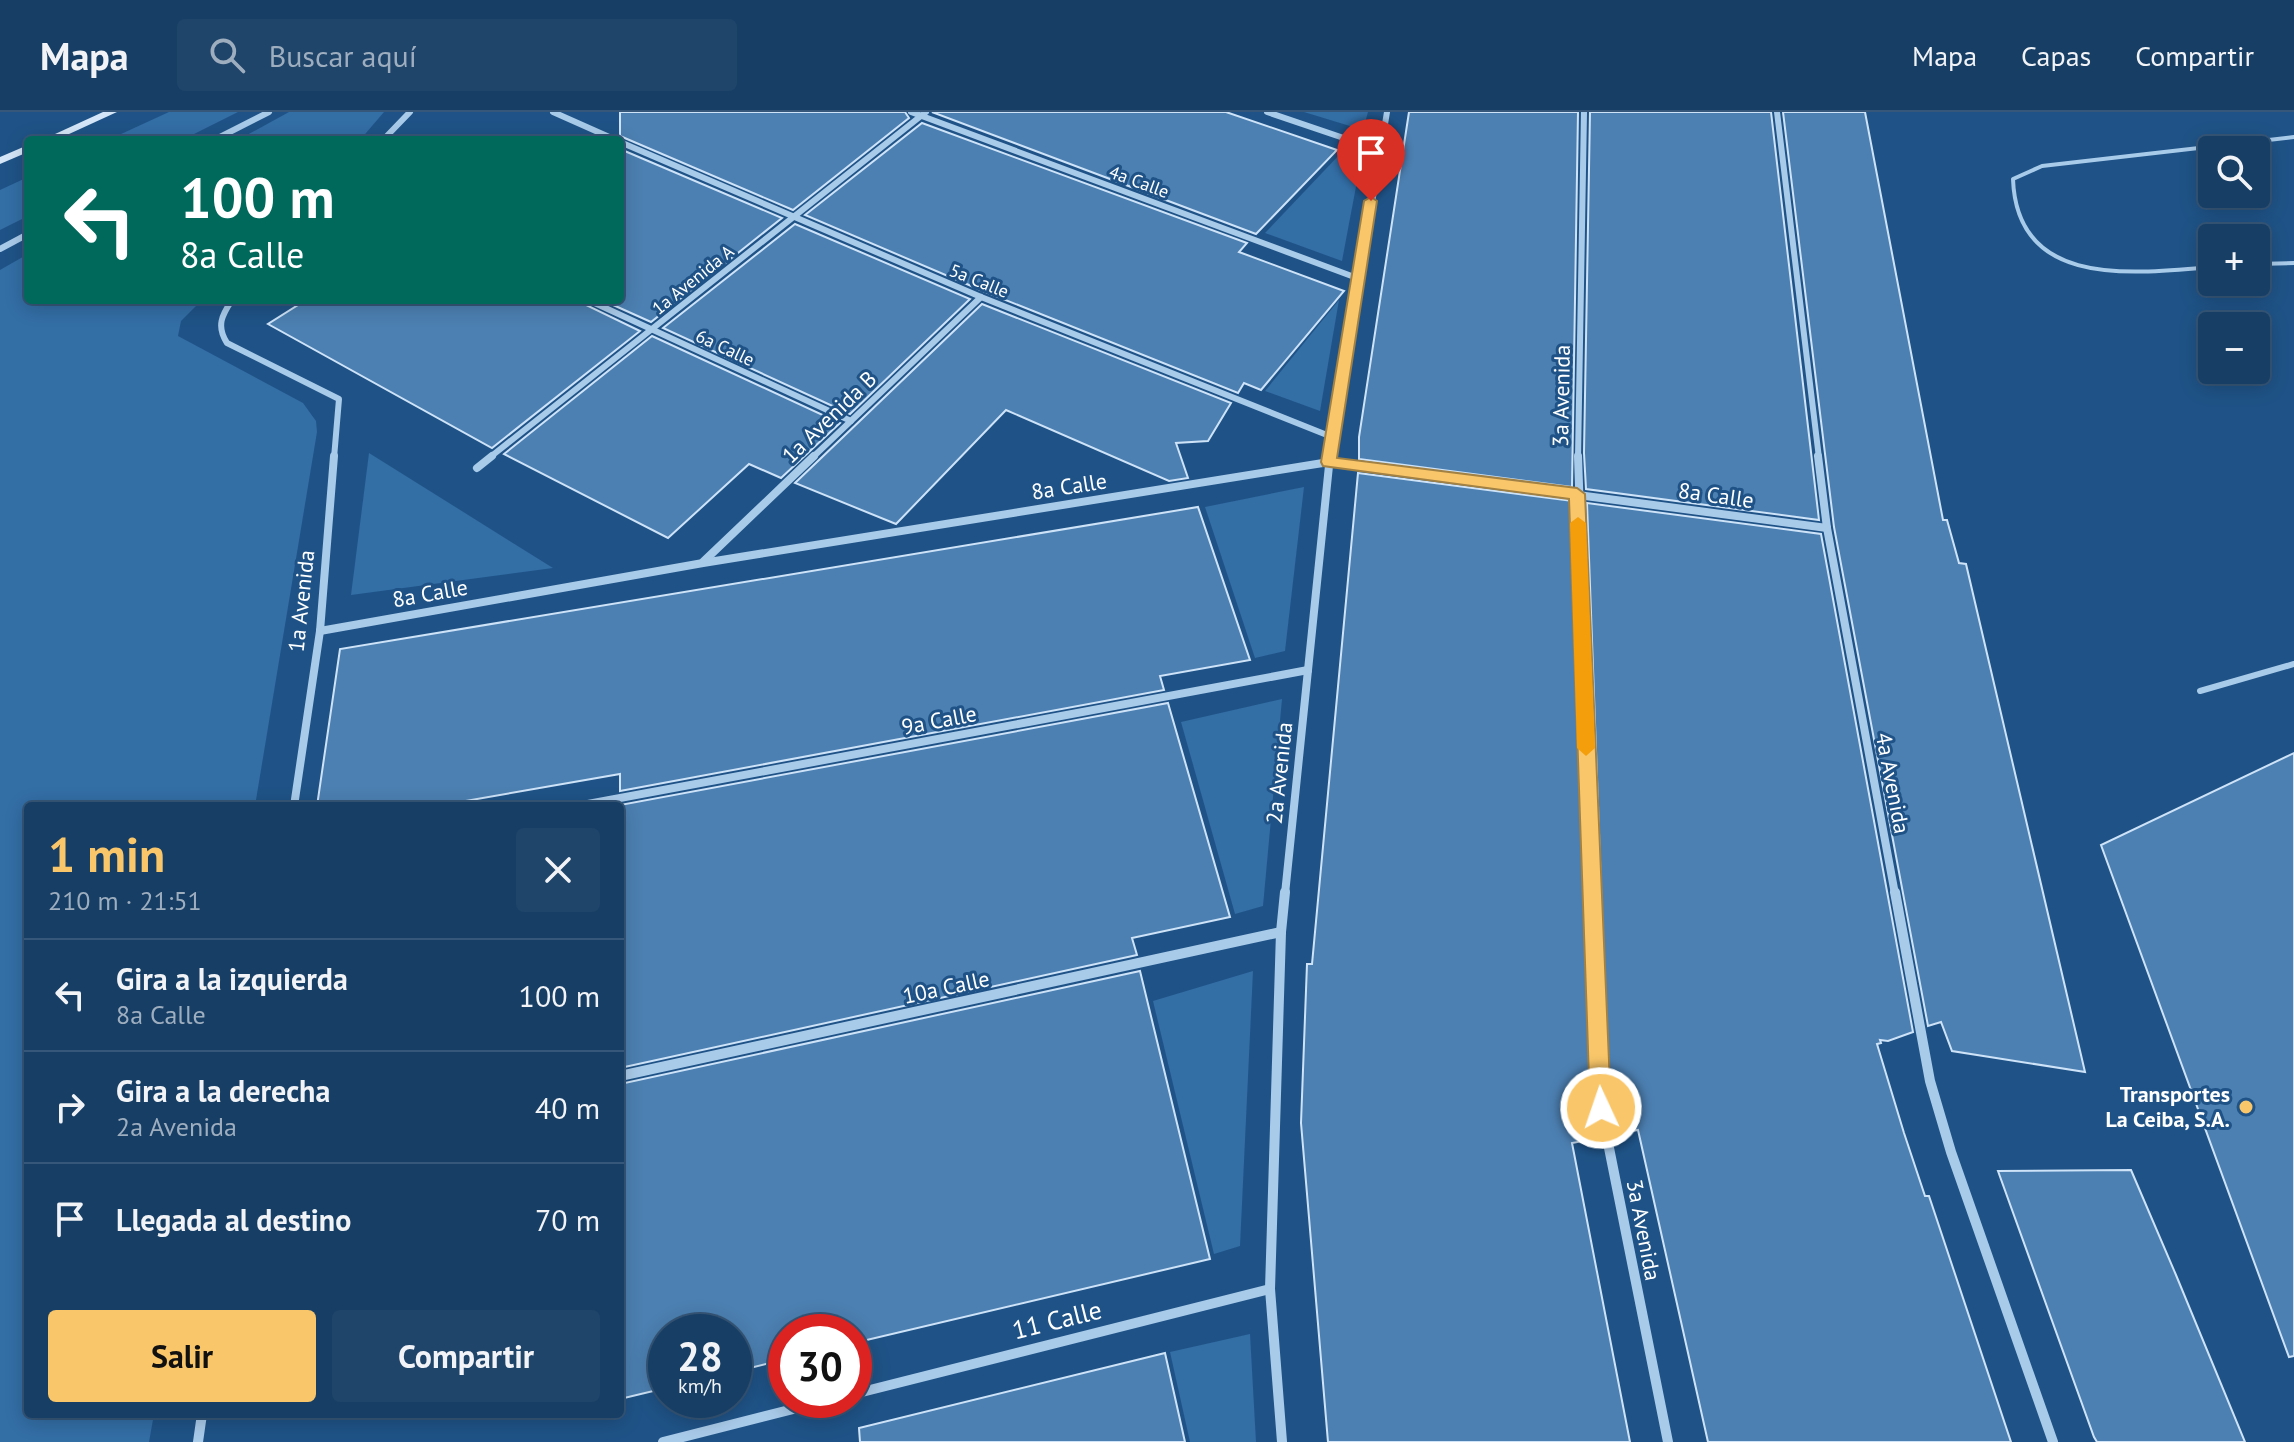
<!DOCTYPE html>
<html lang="es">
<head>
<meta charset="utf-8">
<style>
	body { margin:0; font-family:"PT Sans",sans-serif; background:#20456b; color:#f1f3f6; height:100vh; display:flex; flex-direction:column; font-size:30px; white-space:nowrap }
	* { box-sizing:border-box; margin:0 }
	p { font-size:26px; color:#9eaebf }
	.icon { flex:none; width:44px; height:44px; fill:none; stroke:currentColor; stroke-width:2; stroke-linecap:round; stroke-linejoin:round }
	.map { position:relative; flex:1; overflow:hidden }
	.details { position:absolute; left:24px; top:690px; width:600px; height:616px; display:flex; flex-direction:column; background:#173e65; border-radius:8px; box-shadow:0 4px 20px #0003,0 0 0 2px #365779 }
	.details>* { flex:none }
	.guide { position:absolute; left:24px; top:24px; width:600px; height:168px; border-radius:8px; box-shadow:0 4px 20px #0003,0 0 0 2px #365779; background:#00695c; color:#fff; overflow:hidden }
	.fabs { position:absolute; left:2198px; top:24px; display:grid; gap:16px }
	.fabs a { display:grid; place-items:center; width:72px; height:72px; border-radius:8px; background:#173e65; box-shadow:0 4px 20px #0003,0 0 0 2px #365779; font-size:40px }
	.speed { position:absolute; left:648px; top:1202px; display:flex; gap:16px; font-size:40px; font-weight:700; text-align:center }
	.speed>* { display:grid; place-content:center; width:104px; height:104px; border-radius:50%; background:#173e65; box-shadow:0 4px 20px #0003,0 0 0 2px #365779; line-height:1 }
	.speed small { font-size:20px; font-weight:400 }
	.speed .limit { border:12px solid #d22; background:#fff; color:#111 }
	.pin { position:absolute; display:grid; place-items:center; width:68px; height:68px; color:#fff; margin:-82px -34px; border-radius:50% 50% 50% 0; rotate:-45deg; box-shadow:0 0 8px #0007 }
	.pin .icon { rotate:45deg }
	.me { position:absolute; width:88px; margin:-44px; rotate:357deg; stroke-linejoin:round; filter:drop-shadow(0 0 6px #0008) }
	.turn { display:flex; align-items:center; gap:28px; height:168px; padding:0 24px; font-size:36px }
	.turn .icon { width:104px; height:104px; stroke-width:2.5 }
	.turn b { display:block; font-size:56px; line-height:68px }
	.round { display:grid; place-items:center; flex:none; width:84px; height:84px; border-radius:8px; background:#20456b }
	.headline { display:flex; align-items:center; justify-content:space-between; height:136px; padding:0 24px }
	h1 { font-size:48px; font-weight:600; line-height:60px; color:#f9c669 }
	.button { display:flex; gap:16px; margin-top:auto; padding:16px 24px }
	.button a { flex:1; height:92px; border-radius:8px; background:#f9c669; color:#111; font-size:32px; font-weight:600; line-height:92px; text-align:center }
	.button a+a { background:#20456b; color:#f1f3f6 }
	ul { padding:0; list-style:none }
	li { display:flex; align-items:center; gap:24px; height:112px; padding:0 24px; border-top:2px solid #365779 }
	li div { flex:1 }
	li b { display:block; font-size:30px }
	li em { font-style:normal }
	header { display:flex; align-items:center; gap:48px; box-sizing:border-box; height:112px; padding:0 40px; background:#173e65; border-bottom:2px solid #365779 }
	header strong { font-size:38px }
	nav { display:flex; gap:44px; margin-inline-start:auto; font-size:28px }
	.search { width:560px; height:72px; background:#20456b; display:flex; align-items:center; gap:20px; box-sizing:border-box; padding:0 28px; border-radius:8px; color:#9eaebf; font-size:30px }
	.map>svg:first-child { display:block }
</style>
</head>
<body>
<header>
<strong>Mapa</strong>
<div class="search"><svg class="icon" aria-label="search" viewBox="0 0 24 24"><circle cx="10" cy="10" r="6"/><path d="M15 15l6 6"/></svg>Buscar aquí</div>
<nav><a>Mapa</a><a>Capas</a><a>Compartir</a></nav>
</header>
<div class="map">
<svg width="2294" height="1330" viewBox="0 0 2294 1330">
	<rect width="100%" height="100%" fill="#1f5387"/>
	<g fill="#336ea5">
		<polygon points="169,0 238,0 182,28 108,28"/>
		<polygon points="289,0 384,0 360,28 238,28"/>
		<polygon points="1304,0 1368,0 1363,18"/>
		<polygon points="1341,41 1361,48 1342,149 1265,121"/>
		<polygon points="28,65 28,104 0,118 0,78"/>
		<polygon points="28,142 28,188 202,188 181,209 178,224 303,291 316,309 317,320 255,694 28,694 28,1302 154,1302 149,1330 0,1330 0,158"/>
		<polygon points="1339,188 1320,299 1265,279"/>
		<polygon points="369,341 553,456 351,483"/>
		<polygon points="1304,375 1285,539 1255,546 1205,395"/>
		<polygon points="1282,587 1263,794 1235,802 1181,610"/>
		<polygon points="1253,859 1240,1134 1214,1142 1153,889"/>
		<polygon points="1250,1222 1256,1330 1190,1330 1170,1240"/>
	</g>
	<g fill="#4c80b2" stroke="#cee3f8" stroke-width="2">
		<polygon points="620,0 905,0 909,6 793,98 620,24"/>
		<polygon points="932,0 1226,0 1337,38 1256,122"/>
		<polygon points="1409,0 1578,0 1572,375 1359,347 1359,325"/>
		<polygon points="1590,0 1771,0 1819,408 1586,377 1584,341"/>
		<polygon points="1783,0 1865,0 1943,408 1947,408 1959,451 1966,452 2085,960 1952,939 1941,910 1928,914 1834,415"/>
		<polygon points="922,11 1247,131 1239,140 1344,179 1261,278 1244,271 1238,281 983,179 805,103"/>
		<polygon points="620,37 782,106 651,210 602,188 620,188"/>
		<polygon points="795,112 970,187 850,302 663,216"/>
		<polygon points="306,188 582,188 586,193 640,219 492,336 268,212"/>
		<polygon points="982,192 1231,291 1208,329 1176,331 1188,366 1169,369 1006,298 896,412 795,371"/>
		<polygon points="652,224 840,311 781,366 749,352 668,426 504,342"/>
		<polygon points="1358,361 1573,389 1593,996 1599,1026 1572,1031 1630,1330 1328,1330 1301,1011 1307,852 1312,852"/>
		<polygon points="1587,391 1821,422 1913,920 1888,929 1880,928 1881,931 1877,932 1904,1021 1925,1084 1929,1084 2011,1330 1708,1330 1638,1018 1614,1022 1609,995"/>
		<polygon points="1198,395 1250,548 1160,564 1164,578 620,679 620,662 437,694 317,694 340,537"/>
		<polygon points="1168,591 1230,805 1132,826 1137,843 620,956 620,693"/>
		<polygon points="2294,641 2294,1244 2289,1245 2101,733"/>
		<polygon points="1140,859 1210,1147 854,1231 854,1220 786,1220 786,1247 734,1260 734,1220 666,1220 666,1276 620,1287 620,972"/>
		<polygon points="2131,1058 2176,1163 2245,1330 2097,1330 2094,1325 1998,1059"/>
		<polygon points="1165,1241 1185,1330 860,1330 859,1316"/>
	</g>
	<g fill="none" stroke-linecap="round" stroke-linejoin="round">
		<g stroke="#a9cbea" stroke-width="4">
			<polyline points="2256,152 2294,151"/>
			<path d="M2212 155C2135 161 2017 178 2013 67L2042 54 2294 25"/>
		</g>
		<polyline stroke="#a9cbea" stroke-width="6" points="2200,579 2294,552"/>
		<g stroke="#a9cbea" stroke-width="6">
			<polyline points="553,0 616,28"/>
			<polyline points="911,0 1357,166"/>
			<polyline points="1267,0 1379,38"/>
			<polyline points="1777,0 1819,346"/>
			<polyline points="214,28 269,0"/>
			<polyline points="383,28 410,0"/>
			<polyline points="620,30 981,185 1332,325"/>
			<polyline points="0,137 28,122"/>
			<path d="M232 188C222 203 216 214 227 231L339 287 334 346"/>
			<polyline points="588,188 851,309"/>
			<polyline points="489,346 926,0"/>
			<polyline points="812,346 981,185"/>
			<polyline points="1330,346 1387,0"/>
			<polyline points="1578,346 1584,0"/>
		</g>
		<g stroke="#a9cbea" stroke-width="8">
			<polyline points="1578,344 1593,782"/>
			<polyline points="1818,344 1827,416 1895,782"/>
			<polyline points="477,356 492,344"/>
			<polyline points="703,450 814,344"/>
			<polyline points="320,519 703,451 1329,350 1827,416"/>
			<polyline points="294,694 320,519 334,344"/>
			<polyline points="577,694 1308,558"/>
			<polyline points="1285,782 1330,344"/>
		</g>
		<g stroke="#a9cbea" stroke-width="10">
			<polyline points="1593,780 1601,996 1668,1330"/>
			<polyline points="1895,780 1930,969 1951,1040 2053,1330"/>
			<polyline points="620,964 1281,820"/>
			<polyline points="854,1282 1270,1177"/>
			<polyline points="198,1330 202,1302"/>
			<polyline points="663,1330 829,1288"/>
			<polyline points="1282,1330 1270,1177 1281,820 1285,780"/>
		</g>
		<g fill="#d4e6f8" fill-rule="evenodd">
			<polygon points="103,0 117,0 56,28 42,28"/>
			<polygon points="28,33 28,40 0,52 0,45"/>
		</g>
	</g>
	<polygon fill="#f9c669" stroke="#a28144" stroke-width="2" points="1371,85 1377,89 1337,346 1577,376 1585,382 1611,996 1608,1003 1601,1006 1593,1003 1590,996 1569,387 1323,354 1321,350 1364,89"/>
	<polygon fill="#f59e0b" points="1578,405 1586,411 1595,636 1586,644 1577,636 1570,411"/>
	<circle fill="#f9c669" stroke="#1f5387" stroke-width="3" cx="2246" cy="995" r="8"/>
	<g text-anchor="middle" stroke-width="6" stroke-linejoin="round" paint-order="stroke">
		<g font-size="18" fill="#fff" stroke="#1f5387">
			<text transform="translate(1139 70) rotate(20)" y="6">4a Calle</text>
			<text transform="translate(693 168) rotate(-39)" y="6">1a Avenida A</text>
			<text transform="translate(979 169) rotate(22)" y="6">5a Calle</text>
			<text transform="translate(725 236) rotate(25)" y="6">6a Calle</text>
		</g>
		<g font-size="22" fill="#fff" stroke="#1f5387">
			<text transform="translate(1561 284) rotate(-89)" y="8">3a Avenida</text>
			<text transform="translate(829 305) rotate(-44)" y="8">1a Avenida B</text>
			<text transform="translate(1069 374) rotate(-9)" y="8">8a Calle</text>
			<text transform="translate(1716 383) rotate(8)" y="8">8a Calle</text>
			<text transform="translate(430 481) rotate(-10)" y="8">8a Calle</text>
			<text transform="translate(301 489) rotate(-84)" y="8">1a Avenida</text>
			<text transform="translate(939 608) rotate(-11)" y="8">9a Calle</text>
			<text transform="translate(1279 661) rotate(-84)" y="8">2a Avenida</text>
			<text transform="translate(1893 671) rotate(79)" y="8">4a Avenida</text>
			<text transform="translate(946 875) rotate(-12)" y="8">10a Calle</text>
			<text transform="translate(1644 1118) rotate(79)" y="8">3a Avenida</text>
		</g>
		<g font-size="22" font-weight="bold" fill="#fff" stroke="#1f5387" text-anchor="end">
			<text x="2230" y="990">Transportes<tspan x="2230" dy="25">La Ceiba, S.A.</tspan></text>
		</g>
		<g font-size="26" fill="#fff" stroke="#1f5387">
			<text transform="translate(1057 1208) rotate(-14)" y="9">11 Calle</text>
		</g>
	</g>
</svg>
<div class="fabs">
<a><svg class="icon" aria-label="search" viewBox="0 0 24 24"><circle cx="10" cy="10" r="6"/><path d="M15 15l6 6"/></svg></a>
<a>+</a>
<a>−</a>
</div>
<div class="speed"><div>28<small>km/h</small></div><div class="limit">30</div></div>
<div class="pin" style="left:1371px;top:89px;background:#d93025"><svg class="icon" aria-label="arrive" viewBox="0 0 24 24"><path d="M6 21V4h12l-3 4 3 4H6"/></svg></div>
<svg class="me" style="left:1601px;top:996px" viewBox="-20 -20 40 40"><circle r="17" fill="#f9c669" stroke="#fff" stroke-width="3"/><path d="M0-11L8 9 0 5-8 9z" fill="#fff"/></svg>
<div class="guide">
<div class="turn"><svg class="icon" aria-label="left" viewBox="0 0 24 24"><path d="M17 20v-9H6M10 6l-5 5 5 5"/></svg><div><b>100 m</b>8a Calle</div></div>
</div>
<section class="details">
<div class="headline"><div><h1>1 min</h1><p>210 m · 21:51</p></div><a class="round"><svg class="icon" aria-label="close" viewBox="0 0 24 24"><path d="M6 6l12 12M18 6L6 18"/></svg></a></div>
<ul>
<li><svg class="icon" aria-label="left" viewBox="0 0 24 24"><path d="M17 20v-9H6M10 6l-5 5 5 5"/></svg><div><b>Gira a la izquierda</b><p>8a Calle</p></div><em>100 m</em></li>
<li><svg class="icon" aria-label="right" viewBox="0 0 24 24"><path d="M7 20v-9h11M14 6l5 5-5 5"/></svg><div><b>Gira a la derecha</b><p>2a Avenida</p></div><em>40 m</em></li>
<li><svg class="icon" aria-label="arrive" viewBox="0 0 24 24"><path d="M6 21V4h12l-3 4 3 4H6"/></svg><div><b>Llegada al destino</b></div><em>70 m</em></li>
</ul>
<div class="button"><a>Salir</a><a>Compartir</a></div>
</section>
</div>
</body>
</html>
